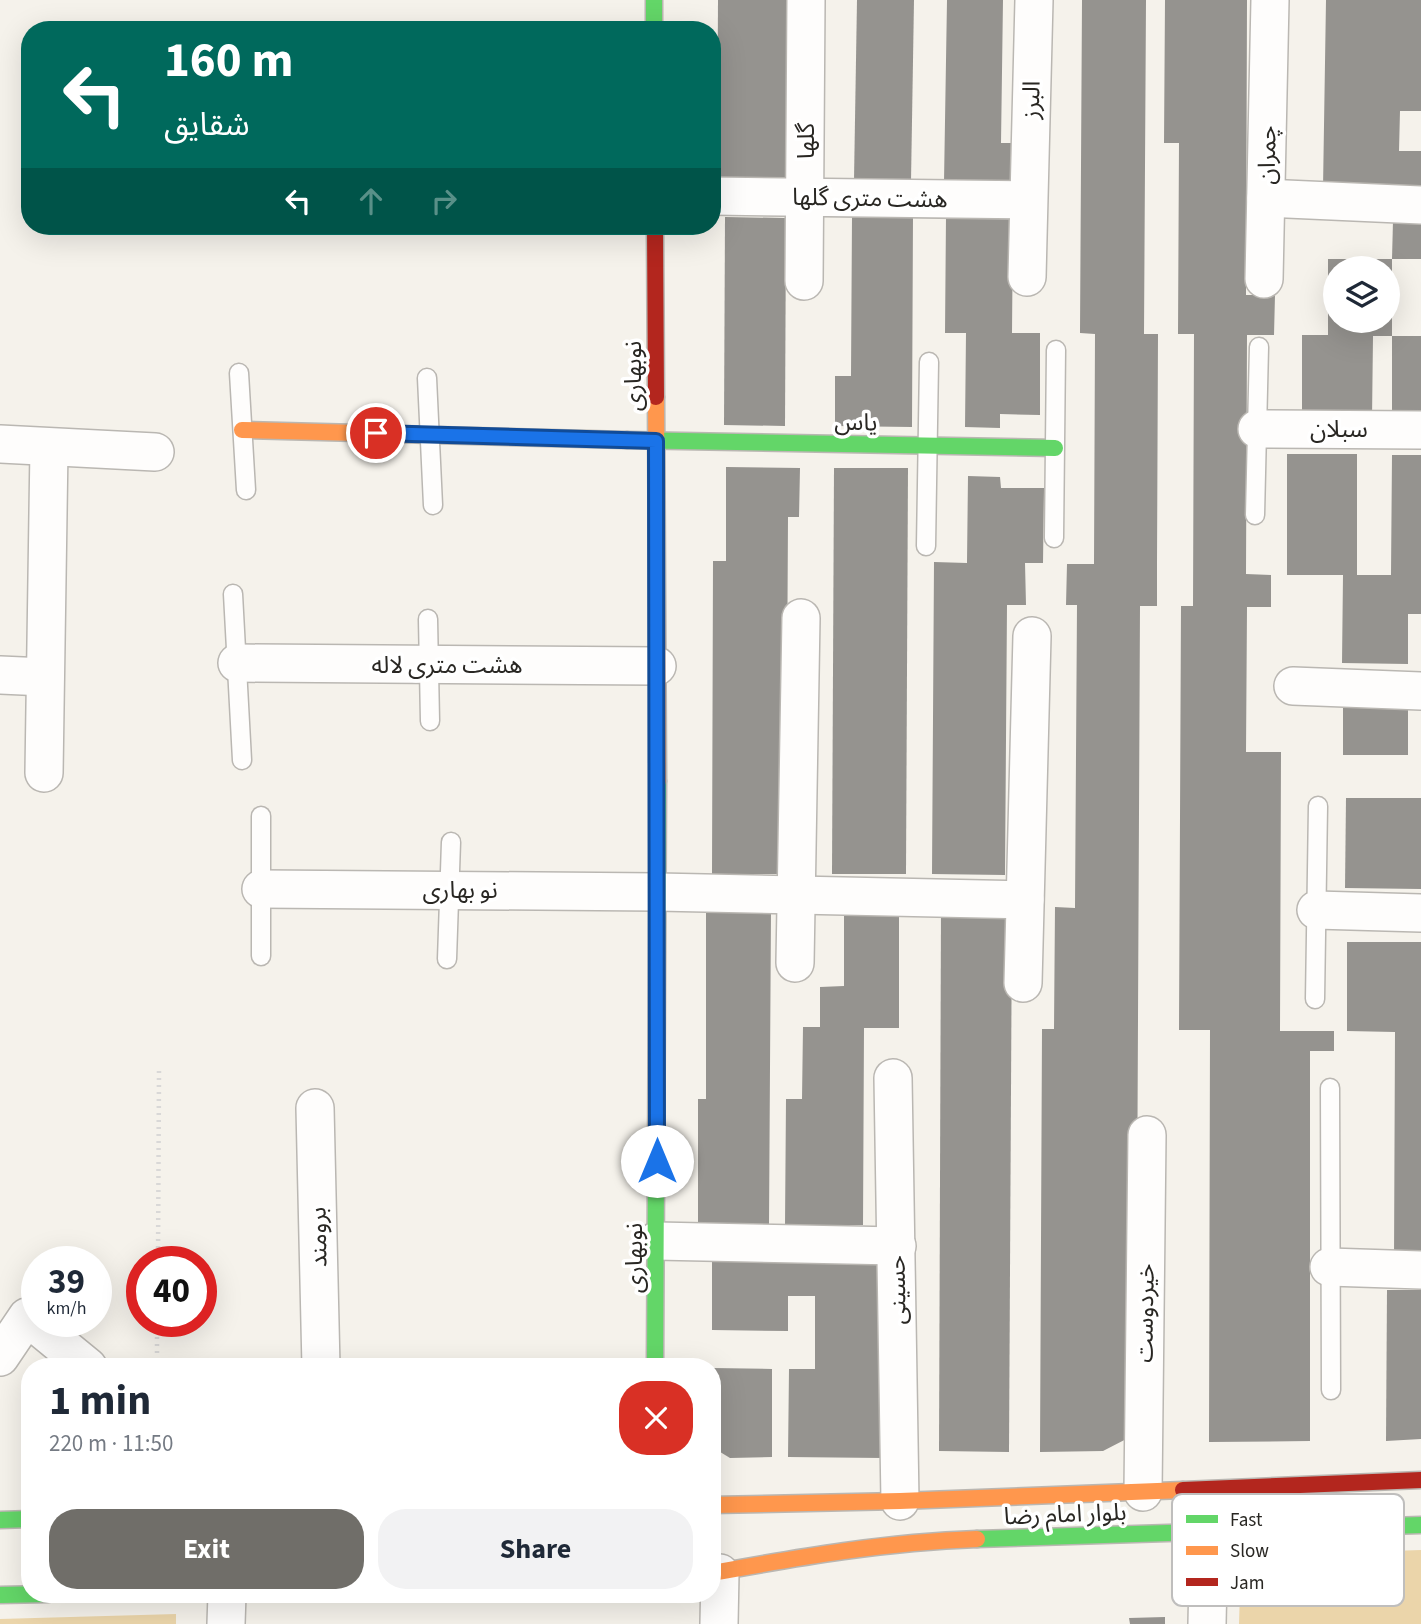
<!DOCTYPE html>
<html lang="en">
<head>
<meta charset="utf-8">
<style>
	body { margin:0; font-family:"Source Sans 3","Noto Sans Arabic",sans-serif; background:#f2f2f3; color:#1f2937; height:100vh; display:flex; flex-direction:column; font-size:26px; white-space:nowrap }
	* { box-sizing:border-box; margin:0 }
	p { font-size:23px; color:#747a83 }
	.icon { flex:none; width:38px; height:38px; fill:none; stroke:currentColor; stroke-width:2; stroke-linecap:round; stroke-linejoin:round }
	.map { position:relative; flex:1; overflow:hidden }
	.drawer { position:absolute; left:21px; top:1358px; width:700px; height:245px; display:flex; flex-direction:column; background:#fff; border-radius:28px; box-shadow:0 7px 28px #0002 }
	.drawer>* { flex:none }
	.hud { position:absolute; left:21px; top:21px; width:700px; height:214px; border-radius:28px; box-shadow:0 7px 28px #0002; background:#00695c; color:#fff; overflow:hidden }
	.fabs { position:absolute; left:1323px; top:256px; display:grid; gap:14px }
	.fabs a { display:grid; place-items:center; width:77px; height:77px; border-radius:50%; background:#fff; box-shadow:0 7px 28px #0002; font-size:35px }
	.speed { position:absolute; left:21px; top:1246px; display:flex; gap:14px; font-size:35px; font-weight:700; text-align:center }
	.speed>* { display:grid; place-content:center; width:91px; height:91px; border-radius:50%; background:#fff; box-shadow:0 7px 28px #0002; line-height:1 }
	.speed small { font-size:18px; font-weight:400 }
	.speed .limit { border:10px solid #d22; background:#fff; color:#111 }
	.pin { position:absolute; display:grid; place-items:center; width:60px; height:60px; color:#fff; margin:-30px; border:4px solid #fff; border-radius:50%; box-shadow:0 2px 7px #0007 }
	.me { position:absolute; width:77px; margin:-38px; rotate:0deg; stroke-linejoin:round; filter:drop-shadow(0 0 5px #0008) }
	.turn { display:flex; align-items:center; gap:24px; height:147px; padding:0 28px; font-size:32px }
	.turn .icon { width:91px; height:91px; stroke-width:2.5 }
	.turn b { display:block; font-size:49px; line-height:60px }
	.lanes { display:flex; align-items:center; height:66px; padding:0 28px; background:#0003; justify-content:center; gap:35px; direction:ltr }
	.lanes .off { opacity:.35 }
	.round { display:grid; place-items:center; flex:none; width:74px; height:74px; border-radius:28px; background:#f2f2f3 }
	.overview { display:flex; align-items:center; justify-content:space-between; height:119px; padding:0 28px }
	h1 { font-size:42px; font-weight:700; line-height:52px }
	.button { display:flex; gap:14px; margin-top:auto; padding:14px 28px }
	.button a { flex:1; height:80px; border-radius:28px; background:#706e69; color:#fff; font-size:28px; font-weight:700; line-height:80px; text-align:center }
	.button a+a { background:#f2f2f3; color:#1f2937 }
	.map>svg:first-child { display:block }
</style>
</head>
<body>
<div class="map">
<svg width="1421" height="1624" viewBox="0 0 1421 1624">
	<rect width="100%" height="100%" fill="#f5f2eb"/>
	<g fill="#ebd5aa">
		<polygon points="1421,1550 1421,1624 1239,1624 1241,1556"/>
		<polygon points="176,1614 176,1624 0,1624 0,1619"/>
	</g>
	<g fill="#95938f" fill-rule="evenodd">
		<polygon points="718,0 789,0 787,183 717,182"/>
		<polygon points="857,0 914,0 911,181 854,180"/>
		<polygon points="947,0 1003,0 1001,143 1012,143 1011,183 944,182"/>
		<polygon points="1082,0 1146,0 1144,334 1158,334 1157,564 1157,606 1140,606 1136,1434 1103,1451 1040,1452 1042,1029 1054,1029 1055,907 1075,908 1077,605 1066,605 1067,564 1094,564 1095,334 1080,333"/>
		<polygon points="1165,0 1247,0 1246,295 1275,295 1274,335 1247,335 1246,574 1271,575 1271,607 1247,607 1246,752 1281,752 1280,1031 1334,1031 1334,1051 1310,1051 1310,1441 1209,1442 1210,1030 1179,1030 1181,606 1193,606 1194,334 1178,334 1179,143 1164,143"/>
		<polygon points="1326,0 1421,0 1421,111 1400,111 1399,151 1421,151 1421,189 1323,188"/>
		<polygon points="852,216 913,216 912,427 835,426 835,376 851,376"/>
		<polygon points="946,216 1013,216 1012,333 1040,333 1040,415 1000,414 1000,428 965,427 966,333 945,333"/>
		<polygon points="725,217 786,218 785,426 724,425"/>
		<polygon points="1393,221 1421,221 1421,259 1392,259"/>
		<path d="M1328 259H1392V336H1373L1372 419H1302V335H1328ZM1335 268H1388V320H1335Z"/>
		<polygon points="1392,336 1421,336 1421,420 1392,419"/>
		<polygon points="1287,454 1357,454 1357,575 1391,575 1392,455 1421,455 1421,614 1408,614 1408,664 1342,663 1343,575 1287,575"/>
		<polygon points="726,467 800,468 799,517 788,517 786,874 712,874 713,561 726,561"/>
		<polygon points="834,468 908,468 906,874 832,874"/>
		<polygon points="968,476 1000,477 1001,488 1044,488 1043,563 1025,563 1026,605 1007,605 1005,875 932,874 934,562 967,563"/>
		<polygon points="1343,702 1408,703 1408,755 1343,755"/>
		<polygon points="1346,798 1421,798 1421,889 1345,888"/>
		<polygon points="844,909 899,909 899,1028 864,1028 863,1225 785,1225 786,1099 802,1099 803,1027 820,1027 820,987 844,986"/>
		<polygon points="706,910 771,910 769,1225 698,1224 698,1099 706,1099"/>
		<polygon points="941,910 1012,910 1009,1452 939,1451"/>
		<polygon points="1347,942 1421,942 1421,1259 1394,1259 1395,1032 1347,1031"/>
		<polygon points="712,1259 884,1260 883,1458 788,1457 789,1369 815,1369 815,1296 788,1296 788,1331 712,1330"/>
		<polygon points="1387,1290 1421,1290 1421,1439 1386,1441"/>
		<polygon points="712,1368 772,1369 772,1457 730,1458 712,1447"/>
		<polygon points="1165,1617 1165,1624 1130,1624 1129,1618"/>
	</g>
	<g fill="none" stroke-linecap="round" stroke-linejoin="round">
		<g stroke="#bab7b2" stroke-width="21">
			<g id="lane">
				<polyline points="239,373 246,490"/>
				<polyline points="427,378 433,505"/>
				<polyline points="1255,515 1259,347"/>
				<polyline points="1054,538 1056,350"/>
				<polyline points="926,546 929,362"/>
				<polyline points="233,594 242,760"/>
				<polyline points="428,619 430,721"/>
				<polyline points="261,816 261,956"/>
				<polyline points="447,959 451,842"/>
				<polyline points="1315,999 1318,806"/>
				<polyline points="1330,1088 1331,1390"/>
			</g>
		</g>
		<g stroke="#bab7b2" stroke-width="40">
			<g id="street">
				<polyline points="712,196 1028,200"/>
				<polyline points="1266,198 1421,205"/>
				<polyline points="1027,277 1034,0"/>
				<polyline points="1264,279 1270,0"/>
				<polyline points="804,281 806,0"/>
				<polyline points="1257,429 1421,430"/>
				<polyline points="0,444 155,452"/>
				<polyline points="237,663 657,666"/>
				<polyline points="0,675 45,677"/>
				<polyline points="1293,686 1421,691"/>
				<polyline points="44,773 49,448"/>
				<polyline points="261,889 658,892 1025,900"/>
				<polyline points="1316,910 1421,913"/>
				<polyline points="795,963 801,618"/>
				<polyline points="1023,983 1032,636"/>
				<polyline points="893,1078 900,1501"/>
				<polyline points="315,1108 321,1367"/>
				<polyline points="656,1241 897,1246"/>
				<polyline points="1329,1267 1421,1270"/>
				<polyline points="0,1357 27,1317 88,1367"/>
				<polyline points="1143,1492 1147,1135"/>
				<polyline points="226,1624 227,1594"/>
				<polyline points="719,1624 720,1573"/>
				<polyline points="1207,1624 1209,1533"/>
			</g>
		</g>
		<g stroke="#bab7b2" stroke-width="19">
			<g id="fast">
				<polyline points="654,0 654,30"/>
				<polyline points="627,440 1055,448"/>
				<polyline points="655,1367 658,781"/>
				<polyline points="0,1520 30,1519"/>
				<polyline points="977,1539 1421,1525"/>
				<polyline points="0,1595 48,1594"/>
			</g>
		</g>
		<g stroke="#bab7b2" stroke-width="19">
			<g id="slow">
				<polyline points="656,397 658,781"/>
				<polyline points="242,430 627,440"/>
				<polyline points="712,1505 900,1501 1183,1490"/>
				<path d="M712 1573C800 1557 887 1542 977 1539"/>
			</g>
		</g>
		<g stroke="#bab7b2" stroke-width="19">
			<g id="jam">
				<polyline points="655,226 656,397"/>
				<polyline points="1183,1490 1421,1480"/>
			</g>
		</g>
		<g stroke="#d9d8d7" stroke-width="4.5" stroke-dasharray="2 5" stroke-linecap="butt">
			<polyline points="158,1262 159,1071"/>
			<polyline points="157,1367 157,1321"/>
		</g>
		<use href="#lane" stroke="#fefdfc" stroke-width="18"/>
		<use href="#street" stroke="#fefdfc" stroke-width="37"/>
		<use href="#fast" stroke="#63d668" stroke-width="16"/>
		<use href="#slow" stroke="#ff974d" stroke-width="16"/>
		<use href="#jam" stroke="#b3261e" stroke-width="16"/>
	</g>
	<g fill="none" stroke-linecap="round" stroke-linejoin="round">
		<g stroke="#114b97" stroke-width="18">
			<polyline id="route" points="376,433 656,441 657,1161"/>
		</g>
		<use href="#route" stroke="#1a73e8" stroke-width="12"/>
	</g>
	<g text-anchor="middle" stroke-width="7" stroke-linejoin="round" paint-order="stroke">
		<g font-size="24" fill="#292723" stroke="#fff">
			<text transform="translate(1031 100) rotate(-88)" y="8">البرز</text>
			<text transform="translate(806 141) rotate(-90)" y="8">گلها</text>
			<text transform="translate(1267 155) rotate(-89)" y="8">چمران</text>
			<text transform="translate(870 198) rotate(1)" y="8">هشت متری گلها</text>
			<text transform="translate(633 376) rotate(-90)" y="8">نوبهاری</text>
			<text transform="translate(856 422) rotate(1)" y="8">یاس</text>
			<text x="1339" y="437">سبلان</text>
			<text x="447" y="673">هشت متری لاله</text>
			<text x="460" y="898">نو بهاری</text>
			<text transform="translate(318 1237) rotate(-91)" y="8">برومند</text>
			<text transform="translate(634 1258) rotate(-90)" y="8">نوبهاری</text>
			<text transform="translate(897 1290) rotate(-91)" y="8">حسینی</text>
			<text transform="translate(1145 1313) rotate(-89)" y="8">خیردوست</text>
			<text transform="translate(1065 1514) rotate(-2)" y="8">بلوار امام رضا</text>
		</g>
	</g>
	<rect x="1172" y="1494" width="232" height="112" rx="10" fill="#fff" stroke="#bfbebd" stroke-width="2"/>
	<rect x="1186" y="1515" width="32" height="8" fill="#63d668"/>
	<rect x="1186" y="1546" width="32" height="9" fill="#ff974d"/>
	<rect x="1186" y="1578" width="32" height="8" fill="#b3261e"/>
	<g font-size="19" fill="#292723">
		<text x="1230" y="1526">Fast</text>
		<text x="1230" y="1557">Slow</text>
		<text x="1230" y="1589">Jam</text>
	</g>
</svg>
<div class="fabs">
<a><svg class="icon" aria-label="layers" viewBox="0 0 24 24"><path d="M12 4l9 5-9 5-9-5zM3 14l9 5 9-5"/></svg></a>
</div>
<div class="speed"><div>39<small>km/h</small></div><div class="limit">40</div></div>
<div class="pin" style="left:376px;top:433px;background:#d93025"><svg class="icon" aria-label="arrive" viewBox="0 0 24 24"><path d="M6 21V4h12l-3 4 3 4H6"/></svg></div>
<svg class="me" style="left:657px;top:1161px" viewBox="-20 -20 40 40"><circle r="19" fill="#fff"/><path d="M0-13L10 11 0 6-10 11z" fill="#1a73e8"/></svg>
<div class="hud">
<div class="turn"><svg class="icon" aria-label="left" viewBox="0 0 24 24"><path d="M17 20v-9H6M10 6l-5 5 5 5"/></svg><div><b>160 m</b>شقایق</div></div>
<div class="lanes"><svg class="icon" aria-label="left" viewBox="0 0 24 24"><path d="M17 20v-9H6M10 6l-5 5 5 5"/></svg><svg class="icon off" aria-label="ahead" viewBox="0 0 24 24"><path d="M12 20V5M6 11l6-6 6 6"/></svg><svg class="icon off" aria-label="right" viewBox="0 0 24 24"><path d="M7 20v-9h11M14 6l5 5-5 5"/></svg></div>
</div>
<section class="drawer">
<div class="overview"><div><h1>1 min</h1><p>220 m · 11:50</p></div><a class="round" style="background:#d93025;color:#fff"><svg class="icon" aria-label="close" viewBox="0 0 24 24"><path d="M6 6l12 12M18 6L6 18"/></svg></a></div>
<div class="button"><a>Exit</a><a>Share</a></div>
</section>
</div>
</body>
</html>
